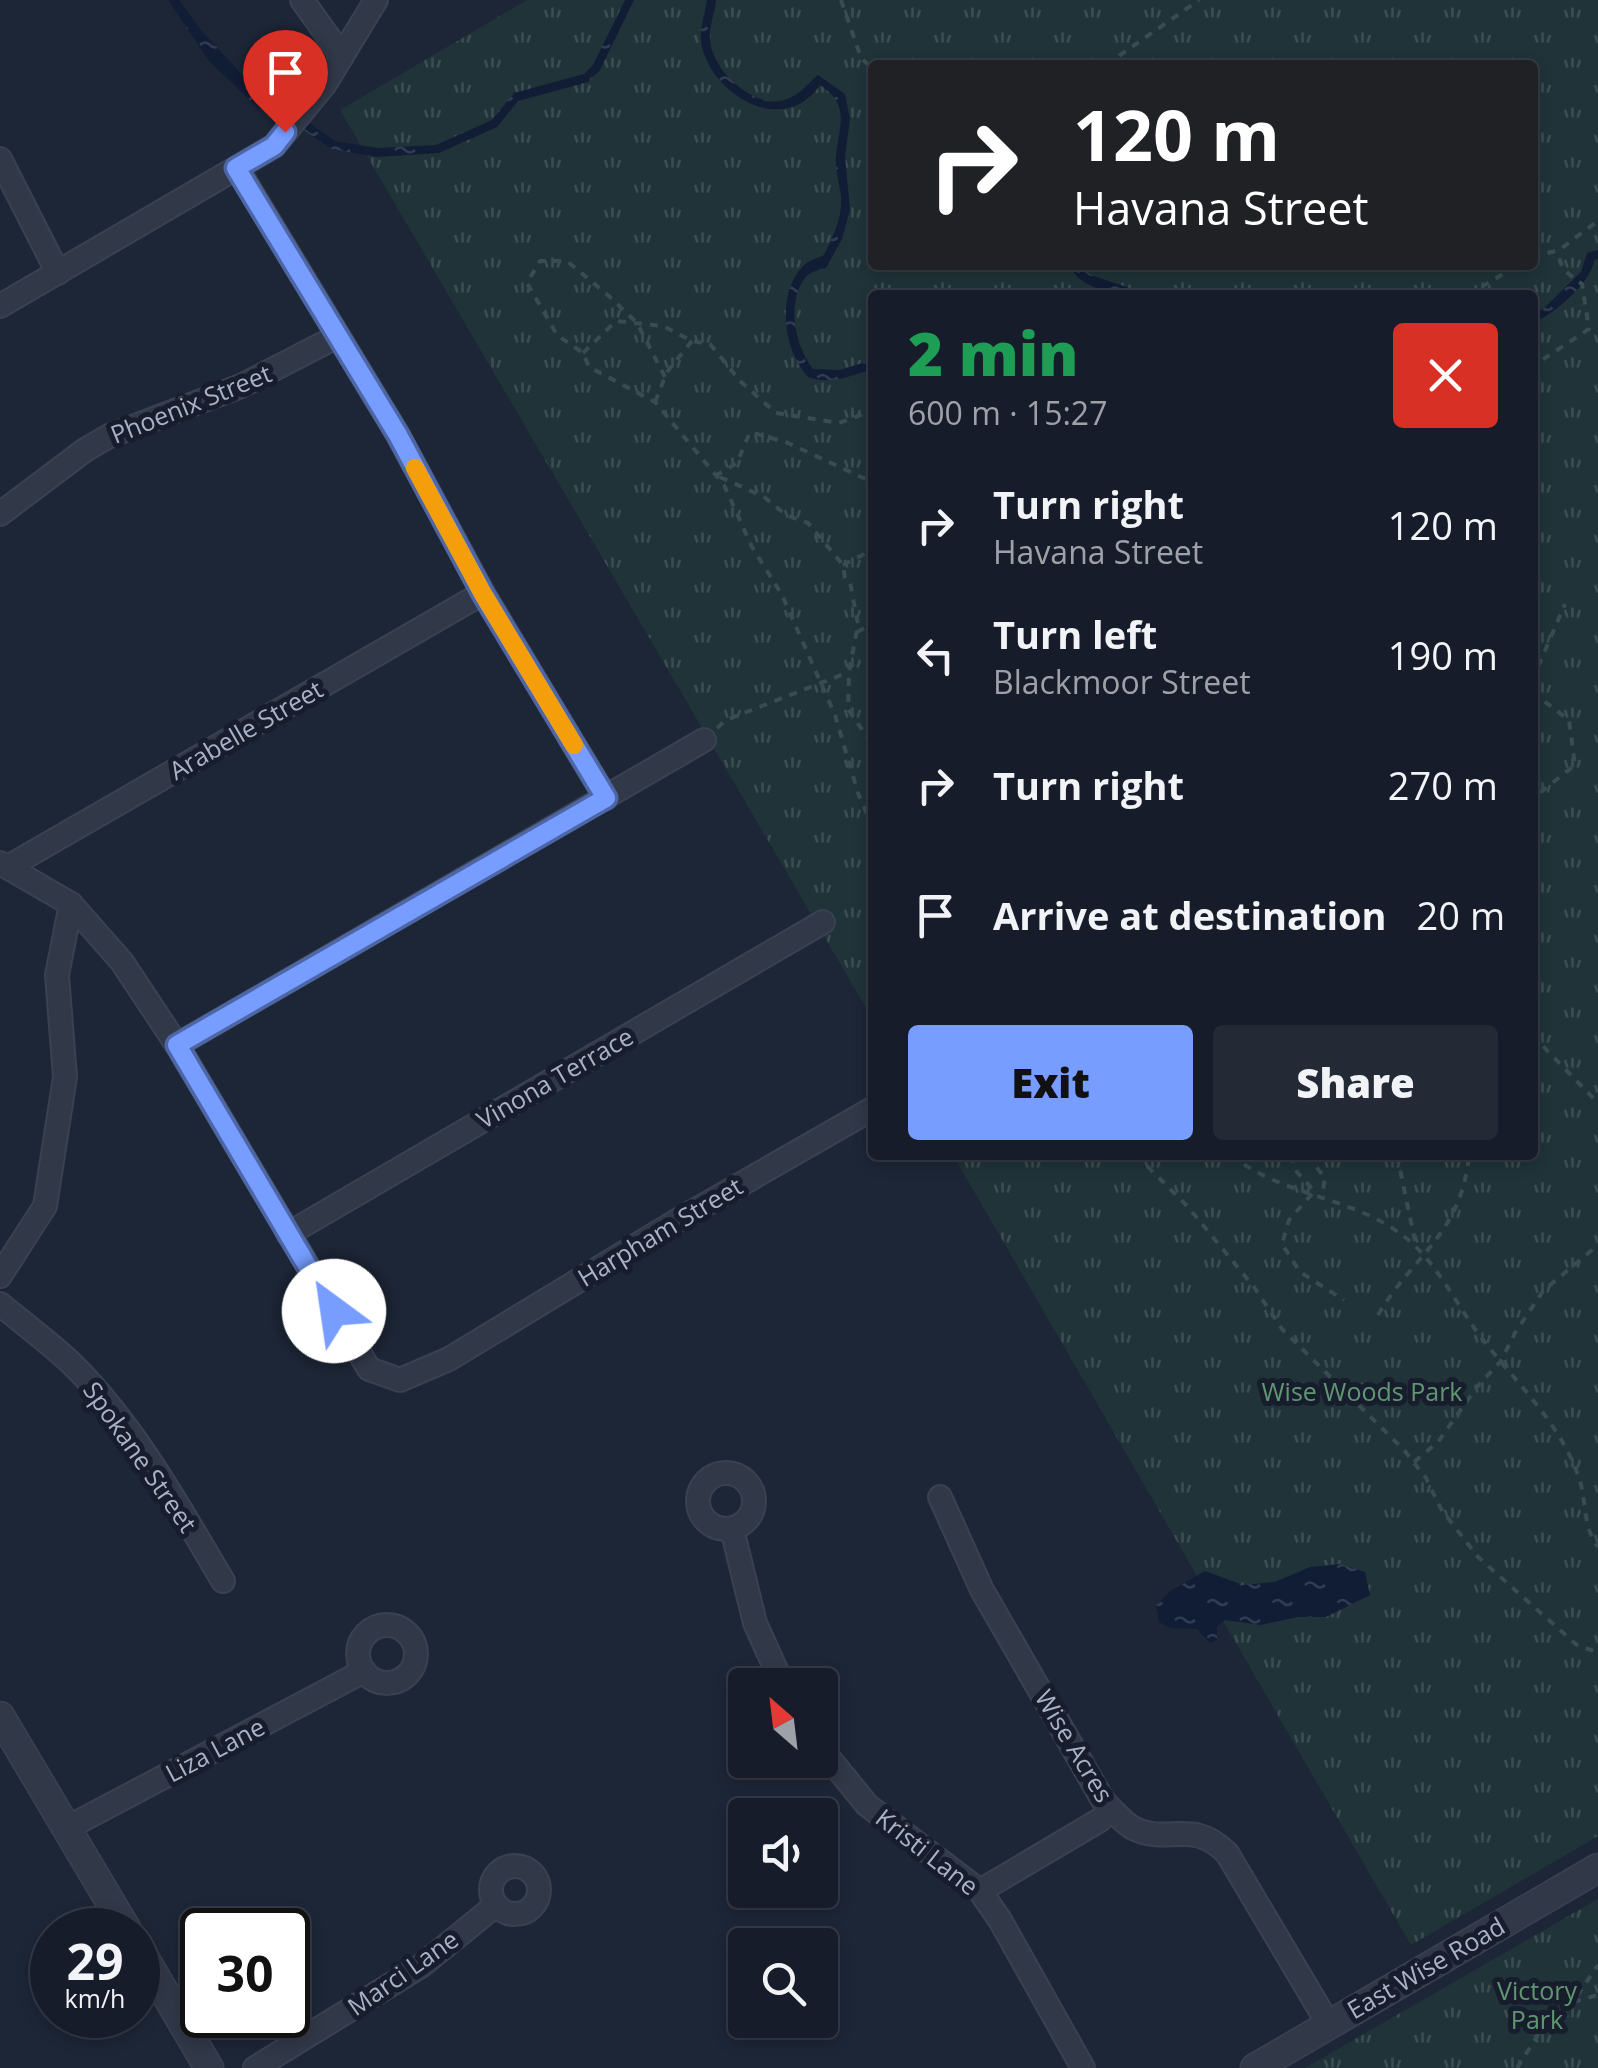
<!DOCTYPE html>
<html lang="en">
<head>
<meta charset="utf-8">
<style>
	body { margin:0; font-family:"Open Sans",sans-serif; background:#232935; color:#f1f3f6; height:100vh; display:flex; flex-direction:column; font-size:38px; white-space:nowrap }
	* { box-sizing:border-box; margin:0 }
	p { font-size:32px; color:#9ea1a8 }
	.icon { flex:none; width:55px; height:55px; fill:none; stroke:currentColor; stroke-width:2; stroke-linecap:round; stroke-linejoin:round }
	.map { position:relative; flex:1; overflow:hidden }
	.drawer { position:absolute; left:868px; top:290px; width:670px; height:870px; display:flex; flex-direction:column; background:#161c29; border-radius:10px; box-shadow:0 5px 15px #0003,0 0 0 2px #353a46 }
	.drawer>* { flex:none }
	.hud { position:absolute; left:868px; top:60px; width:670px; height:210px; border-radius:10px; box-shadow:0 5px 15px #0003,0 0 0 2px #353a46; background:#202124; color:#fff; overflow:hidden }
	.needle { width:65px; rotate:332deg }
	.controls { position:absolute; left:728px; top:1668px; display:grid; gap:20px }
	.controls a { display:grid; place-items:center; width:110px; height:110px; border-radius:10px; background:#161c29; box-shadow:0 5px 15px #0003,0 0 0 2px #353a46; font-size:50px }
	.speed { position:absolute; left:30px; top:1908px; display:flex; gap:20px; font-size:50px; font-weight:700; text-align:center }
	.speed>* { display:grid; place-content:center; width:130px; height:130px; border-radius:50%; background:#161c29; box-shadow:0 5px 15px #0003,0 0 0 2px #353a46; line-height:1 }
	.speed small { font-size:25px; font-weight:400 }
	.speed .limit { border:5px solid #111; border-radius:15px; background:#fff; color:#111 }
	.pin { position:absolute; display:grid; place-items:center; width:85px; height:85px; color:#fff; margin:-102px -42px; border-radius:50% 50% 50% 0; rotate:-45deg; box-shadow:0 0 10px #0007 }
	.pin .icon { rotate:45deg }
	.me { position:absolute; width:110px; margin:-55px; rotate:329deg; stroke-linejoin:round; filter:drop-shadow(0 0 8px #0008) }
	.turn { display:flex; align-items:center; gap:35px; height:210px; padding:0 40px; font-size:45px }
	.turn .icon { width:130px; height:130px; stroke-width:2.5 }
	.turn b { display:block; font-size:70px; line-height:85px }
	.round { display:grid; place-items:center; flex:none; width:105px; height:105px; border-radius:10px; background:#232935 }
	.summary { display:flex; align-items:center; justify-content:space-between; height:170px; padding:0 40px }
	h1 { font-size:60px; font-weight:800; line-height:75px; color:#1e9e55 }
	.action { display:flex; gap:20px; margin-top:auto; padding:20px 40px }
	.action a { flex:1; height:115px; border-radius:10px; background:#769dff; color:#111; font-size:40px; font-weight:800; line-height:115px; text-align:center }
	.action a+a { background:#232935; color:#f1f3f6 }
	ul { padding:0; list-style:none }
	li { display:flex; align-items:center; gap:30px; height:130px; padding:0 40px }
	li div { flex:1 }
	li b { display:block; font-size:38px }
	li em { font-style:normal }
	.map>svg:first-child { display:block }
</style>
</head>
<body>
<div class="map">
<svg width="1598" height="2068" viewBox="0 0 1598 2068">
	<defs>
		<pattern id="park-tufts" width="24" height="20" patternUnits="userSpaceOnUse" patternTransform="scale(2.5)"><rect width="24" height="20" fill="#1f3338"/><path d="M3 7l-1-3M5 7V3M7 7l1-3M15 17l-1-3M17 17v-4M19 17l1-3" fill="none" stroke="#3d4e53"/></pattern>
		<pattern id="water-ripples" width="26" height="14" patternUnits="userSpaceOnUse" patternTransform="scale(2.5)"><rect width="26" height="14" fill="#111c35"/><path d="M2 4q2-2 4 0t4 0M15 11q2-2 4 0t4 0" fill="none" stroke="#313b51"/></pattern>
	</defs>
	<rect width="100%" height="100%" fill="#1d2637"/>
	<g fill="url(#park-tufts)" fill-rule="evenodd">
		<path d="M527 0H1598V1836L1411 1945 953 1155H1532V295H872V1018L340 110ZM872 65H1532V265H872Z"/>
		<polygon points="1598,1899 1598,2068 1305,2068"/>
	</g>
	<g fill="url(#water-ripples)">
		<polygon points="168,0 179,0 201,30 246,79 335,141 377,148 436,145 492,120 514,93 584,74 593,65 625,0 634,0 600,70 588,82 518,101 497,127 439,153 377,157 332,149 282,116 259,109 209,61"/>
		<path d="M707 0H716C715 13 709 26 710 39 711 69 751 106 780 101 799 97 805 86 818 75L845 94 850 119 845 156 850 210 842 239 826 268C818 271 810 271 805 278 786 303 795 347 813 369L840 370 872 360V369C851 376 829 385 808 377 783 350 776 294 803 266 809 260 816 259 824 255 833 236 843 217 841 195 839 182 835 169 836 156 839 125 851 106 820 85 785 137 714 97 702 47 698 31 705 15 707 0Z"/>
		<path d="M1598 250V259L1594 260C1592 282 1553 315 1533 323V313L1543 309 1581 272 1587 253Z"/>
		<path d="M1070 265H1079L1091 275 1150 295C1126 295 1078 292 1070 265Z"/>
		<polygon points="1340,1564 1365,1572 1370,1595 1326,1617 1298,1617 1260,1625 1225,1620 1217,1626 1217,1640 1210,1643 1197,1629 1170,1628 1159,1622 1156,1606 1169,1592 1205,1571 1243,1585 1275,1582 1310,1567"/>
	</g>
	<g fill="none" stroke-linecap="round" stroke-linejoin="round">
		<g stroke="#3a4151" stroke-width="26">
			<g id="minor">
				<polyline points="302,0 342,56"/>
				<polyline points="0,159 58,273"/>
				<polyline points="237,168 398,435 483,593 606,798"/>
				<polyline points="0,306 274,146 325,84 376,0"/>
				<polyline points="0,514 85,450 109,436 241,386 338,336"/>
				<polyline points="0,863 71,904 122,962 177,1045 369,1369 400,1380 449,1359 675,1222 872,1109"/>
				<polyline points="8,867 483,593"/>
				<polyline points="177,1045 704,740"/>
				<polyline points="288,1234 823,922"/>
				<polyline points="0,1276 45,1206 65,1077 57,975 71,904"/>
				<path d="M0 1304C24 1324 50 1343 72 1364 134 1425 179 1507 223 1581"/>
				<circle cx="726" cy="1501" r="28"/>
				<path d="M940 1497 982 1590 1104 1802C1113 1810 1124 1824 1135 1829 1170 1845 1191 1818 1227 1853L1329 2025"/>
				<polyline points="732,1529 755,1623 783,1685"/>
				<circle cx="387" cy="1654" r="29"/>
				<polyline points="820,1747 867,1805 980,1891 1000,1920 1083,2068"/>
				<polyline points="67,1828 364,1671"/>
				<circle cx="515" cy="1890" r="24"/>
				<polyline points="980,1891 1100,1820"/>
				<polyline points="255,2068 421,1966 496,1905"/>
			</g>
		</g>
		<g stroke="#3a4151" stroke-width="31">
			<g id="tertiary">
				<polyline points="0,1716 127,1930"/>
				<polyline points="138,1947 209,2068"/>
				<polyline points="1255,2068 1598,1868"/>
			</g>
		</g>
		<g stroke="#384d51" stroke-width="4" stroke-dasharray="8 8" stroke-linecap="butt">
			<polyline points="841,0 861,58 872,68"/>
			<polyline points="1106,65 1199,0"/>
			<polyline points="1532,257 1559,250 1598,221"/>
			<polyline points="1468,295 1518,265"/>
			<polyline points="583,353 616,321 663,326 692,341 710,344 741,382 776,413 839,423 872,411"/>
			<path d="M1532 371 1542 360 1589 329 1582 284C1568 273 1558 269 1559 250"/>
			<polyline points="665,377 637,323 610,297 567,261 540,261 527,283 557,335 583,353 589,367 655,402 724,485 752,547 782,595 835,715 858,793 872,826"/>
			<polyline points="655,402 667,372 692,341"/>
			<polyline points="715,476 737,463 750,432 788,443 872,482"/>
			<polyline points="720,477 764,497 786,515 808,523 843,565 845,578 850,582 858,624 849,672 848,709 872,744"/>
			<polyline points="843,565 872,550"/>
			<polyline points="857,632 872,624"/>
			<polyline points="1532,681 1565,604"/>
			<polyline points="1532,692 1569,720 1575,765 1533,798"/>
			<polyline points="717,728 726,720 849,672"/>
			<polyline points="1532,845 1533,800"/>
			<polyline points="1532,1035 1598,1103"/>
			<polyline points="1136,1155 1188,1207 1254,1287 1282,1329 1404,1450 1426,1478 1441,1509 1478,1557 1578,1646 1598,1652"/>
			<path d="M1231 1155C1285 1199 1362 1196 1414 1245 1439 1269 1457 1304 1477 1332 1511 1378 1558 1419 1578 1475 1587 1498 1582 1527 1598 1547"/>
			<polyline points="1291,1155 1297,1172 1314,1191"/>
			<polyline points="1307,1155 1325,1178 1322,1196"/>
			<polyline points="1397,1155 1416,1246"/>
			<polyline points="1312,1194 1289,1220 1282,1244 1300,1272 1344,1300"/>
			<path d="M1378 1315C1414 1254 1461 1235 1469 1155"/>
			<polyline points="1414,1462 1438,1442 1477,1387 1501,1361 1515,1333 1543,1291 1598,1245"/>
			<polyline points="1573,2002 1598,1995"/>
			<polyline points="1517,2068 1550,2016 1573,2002 1598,1965"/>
		</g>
		<use href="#minor" stroke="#313848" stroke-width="22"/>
		<use href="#tertiary" stroke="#313848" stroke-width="28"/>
	</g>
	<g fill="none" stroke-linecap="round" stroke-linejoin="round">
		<g stroke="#4d66a6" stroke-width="25">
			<polyline id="route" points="285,132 274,146 236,168 398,435 483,594 606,798 177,1045 334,1311"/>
		</g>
		<use href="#route" stroke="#769dff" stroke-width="18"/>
		<polyline stroke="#f59e0b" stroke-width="18" points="415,468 483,594 574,745"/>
	</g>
	<g text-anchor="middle" stroke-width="10" stroke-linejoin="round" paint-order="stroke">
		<g font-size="25" fill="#aab2c5" stroke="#171d2c">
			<text transform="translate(191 404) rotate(-22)" y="9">Phoenix Street</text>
			<text transform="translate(246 730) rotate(-30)" y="9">Arabelle Street</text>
			<text transform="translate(555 1078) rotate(-30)" y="9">Vinona Terrace</text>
			<text transform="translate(660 1232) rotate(-31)" y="9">Harpham Street</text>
			<text transform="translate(140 1457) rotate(55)" y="9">Spokane Street</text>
			<text transform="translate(1074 1746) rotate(59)" y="9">Wise Acres</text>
			<text transform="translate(215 1750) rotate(-28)" y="9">Liza Lane</text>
			<text transform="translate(927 1852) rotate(38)" y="9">Kristi Lane</text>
			<text transform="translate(1426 1968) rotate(-30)" y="9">East Wise Road</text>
			<text transform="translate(403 1973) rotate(-35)" y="9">Marci Lane</text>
		</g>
		<g font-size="25" fill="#609772" stroke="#171d2c">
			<text x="1362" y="1401">Wise Woods Park</text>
			<text x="1537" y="2000">Victory<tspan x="1537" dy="29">Park</tspan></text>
		</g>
	</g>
</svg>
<div class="controls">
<a><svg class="needle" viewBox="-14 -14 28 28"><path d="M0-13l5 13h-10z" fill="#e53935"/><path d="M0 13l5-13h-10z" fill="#9ea1a8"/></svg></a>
<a><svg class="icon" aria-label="sound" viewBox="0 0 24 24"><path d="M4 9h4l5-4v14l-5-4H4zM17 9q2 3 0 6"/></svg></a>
<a><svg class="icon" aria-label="search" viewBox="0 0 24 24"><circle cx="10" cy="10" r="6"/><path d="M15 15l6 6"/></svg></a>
</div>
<div class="speed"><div>29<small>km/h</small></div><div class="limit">30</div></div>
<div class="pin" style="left:285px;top:132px;background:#d93025"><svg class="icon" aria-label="arrive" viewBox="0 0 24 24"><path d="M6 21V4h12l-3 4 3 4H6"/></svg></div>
<svg class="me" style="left:334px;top:1311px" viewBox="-20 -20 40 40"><circle r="19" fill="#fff"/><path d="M0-13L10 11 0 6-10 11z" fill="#769dff"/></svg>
<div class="hud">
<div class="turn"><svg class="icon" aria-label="right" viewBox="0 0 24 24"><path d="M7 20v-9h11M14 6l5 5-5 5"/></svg><div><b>120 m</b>Havana Street</div></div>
</div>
<section class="drawer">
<div class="summary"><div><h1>2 min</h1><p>600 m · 15:27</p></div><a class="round" style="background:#d93025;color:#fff"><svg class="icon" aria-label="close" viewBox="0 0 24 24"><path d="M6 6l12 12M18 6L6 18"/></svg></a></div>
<ul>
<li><svg class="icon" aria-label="right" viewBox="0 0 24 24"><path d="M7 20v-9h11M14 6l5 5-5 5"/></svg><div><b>Turn right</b><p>Havana Street</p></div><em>120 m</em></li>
<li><svg class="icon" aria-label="left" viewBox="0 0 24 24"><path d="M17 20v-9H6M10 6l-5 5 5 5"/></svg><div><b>Turn left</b><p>Blackmoor Street</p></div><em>190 m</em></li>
<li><svg class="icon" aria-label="right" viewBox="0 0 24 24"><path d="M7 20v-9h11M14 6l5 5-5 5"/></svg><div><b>Turn right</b></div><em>270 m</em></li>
<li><svg class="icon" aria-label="arrive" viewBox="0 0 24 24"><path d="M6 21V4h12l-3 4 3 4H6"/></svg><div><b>Arrive at destination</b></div><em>20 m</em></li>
</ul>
<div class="action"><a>Exit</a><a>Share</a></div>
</section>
</div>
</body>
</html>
